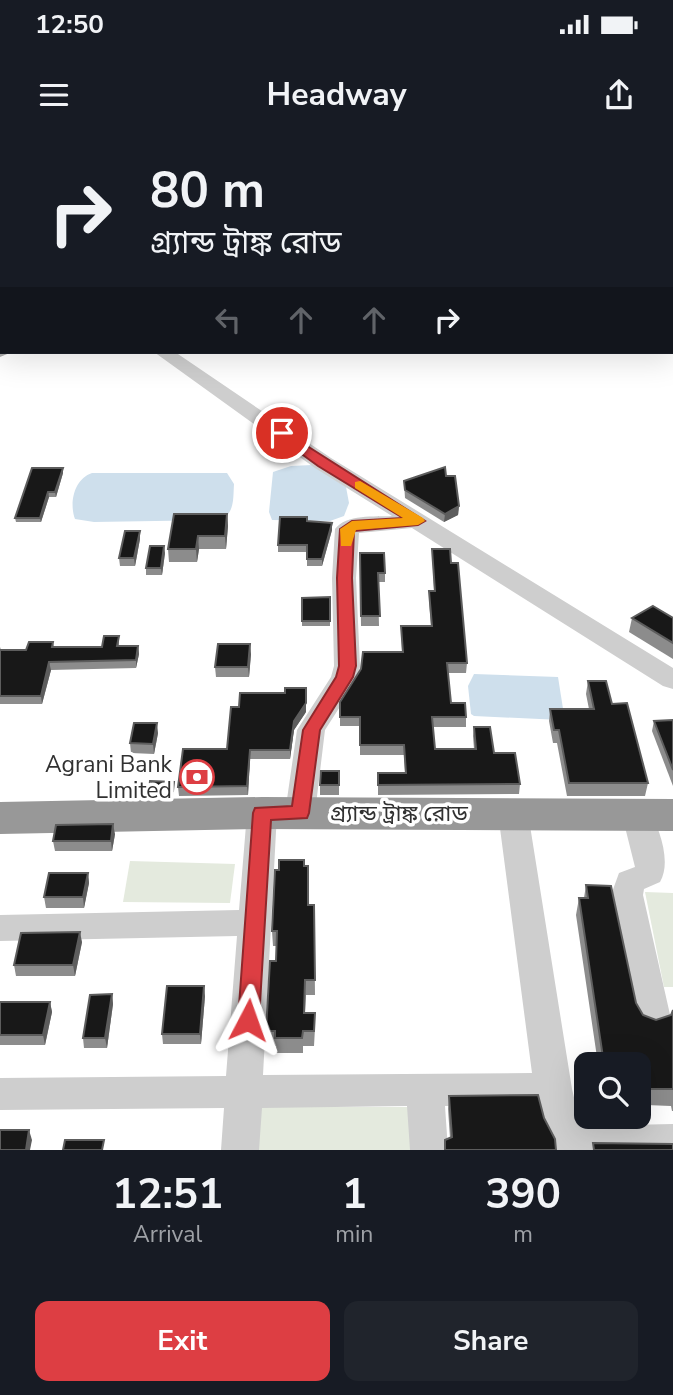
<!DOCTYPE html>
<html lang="en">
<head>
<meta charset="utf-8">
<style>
	body { margin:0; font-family:"Nunito Sans","Noto Sans Bengali",sans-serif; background:#20242c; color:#f1f3f6; height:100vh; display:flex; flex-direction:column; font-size:26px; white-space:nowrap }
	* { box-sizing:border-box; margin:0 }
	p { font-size:23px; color:#9ea1a6 }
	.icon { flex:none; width:38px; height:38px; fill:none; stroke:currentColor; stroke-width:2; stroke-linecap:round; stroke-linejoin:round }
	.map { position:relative; height:1010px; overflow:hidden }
	.side { display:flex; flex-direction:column; background:#171b24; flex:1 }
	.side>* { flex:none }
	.top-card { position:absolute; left:0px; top:0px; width:674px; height:214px; box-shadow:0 7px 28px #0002; background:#171b24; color:#f1f3f6; overflow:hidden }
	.tools { position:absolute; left:574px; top:912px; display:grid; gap:14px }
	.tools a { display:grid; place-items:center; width:77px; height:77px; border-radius:14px; background:#171b24; box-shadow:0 7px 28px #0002; font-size:35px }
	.pin { position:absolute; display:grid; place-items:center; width:60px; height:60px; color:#fff; margin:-30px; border:4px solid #fff; border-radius:50%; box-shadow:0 2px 7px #0007 }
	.me { position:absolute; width:77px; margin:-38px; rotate:4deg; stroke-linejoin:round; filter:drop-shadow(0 0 5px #0008) }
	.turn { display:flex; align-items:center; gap:24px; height:147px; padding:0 35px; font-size:32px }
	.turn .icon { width:91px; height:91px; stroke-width:2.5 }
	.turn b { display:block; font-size:49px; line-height:60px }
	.lanes { display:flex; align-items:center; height:66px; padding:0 35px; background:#0003; justify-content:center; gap:35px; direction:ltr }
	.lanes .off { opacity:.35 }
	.eta { display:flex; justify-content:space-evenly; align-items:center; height:119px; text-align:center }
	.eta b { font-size:42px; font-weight:700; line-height:49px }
	.action { display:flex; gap:14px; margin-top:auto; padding:14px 35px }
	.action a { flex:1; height:80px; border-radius:14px; background:#dd3e43; color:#fff; font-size:28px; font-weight:700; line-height:80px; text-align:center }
	.action a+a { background:#20242c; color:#f1f3f6 }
	.status { display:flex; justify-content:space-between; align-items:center; height:49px; padding:0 35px; background:#171b24; direction:ltr }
	.status svg { height:19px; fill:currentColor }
	header { display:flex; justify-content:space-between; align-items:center; height:91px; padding:0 35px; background:#171b24; font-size:32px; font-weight:700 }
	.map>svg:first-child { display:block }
</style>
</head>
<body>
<div class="status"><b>12:50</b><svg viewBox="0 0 49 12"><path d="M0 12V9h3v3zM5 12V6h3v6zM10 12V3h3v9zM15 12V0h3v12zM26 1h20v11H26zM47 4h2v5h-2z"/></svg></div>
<header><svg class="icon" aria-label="menu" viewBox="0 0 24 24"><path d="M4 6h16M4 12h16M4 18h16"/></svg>Headway<svg class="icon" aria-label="share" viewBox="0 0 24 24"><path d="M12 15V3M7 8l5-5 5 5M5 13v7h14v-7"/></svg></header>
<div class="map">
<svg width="673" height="1010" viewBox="0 0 673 1010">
	<rect width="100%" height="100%" fill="#fff"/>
	<g fill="#e4eade">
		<polygon points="130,721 235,724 230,763 123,762"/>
		<polygon points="645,752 673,753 673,847 664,847"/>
		<polygon points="259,967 409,967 411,1010 257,1010"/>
	</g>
	<g fill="#cedfec">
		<polygon points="312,325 346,347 349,363 344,376 330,381 272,380 269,372 273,332 291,326"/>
		<path d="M92 333H227L234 344C233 360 235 376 217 380L94 382 75 379C69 363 74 339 92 333Z"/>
		<polygon points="474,534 558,537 564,575 561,580 474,576 471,574 468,546"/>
	</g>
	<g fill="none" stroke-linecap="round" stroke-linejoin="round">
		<g fill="#cecece" fill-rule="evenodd">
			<rect x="430" y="0" width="14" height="2"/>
			<rect x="672" y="93" width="1" height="10"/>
			<rect x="0" y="109" width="2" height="11"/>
			<rect x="0" y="167" width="2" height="10"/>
			<path d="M154 212H175L331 318 673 528V549L663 546 412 388 359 393 356 438 360 526 359 537 325 590 315 673 311 681 300 684 289 681 285 673 297 590 331 537 334 526 332 438 335 389C346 374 375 377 392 376L315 328Z"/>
			<polygon points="262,662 273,665 277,673 263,935 532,933 498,673 502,665 513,662 524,665 528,673 572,949 580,983 582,986 673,984 673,1010 555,1010 544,990 538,965 445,966 448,1010 410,1010 407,966 262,968 259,1010 221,1010 224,968 0,970 0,938 226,936 237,796 0,801 0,775 239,770 247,673 251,665"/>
			<path d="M637 664 648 667C659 687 672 722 660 742L644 749 643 755 671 879 666 889 653 894 640 889 635 879 611 755 619 733 635 727 622 675 626 667Z"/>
		</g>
		<g fill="#a9a9a9" fill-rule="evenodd">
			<polygon points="442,0 462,0 440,2"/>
			<polygon points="0,202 2,212 12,212 0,217"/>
		</g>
		<polygon fill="#989898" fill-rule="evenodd" points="262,657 673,659 673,691 262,689 0,694 0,662"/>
	</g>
	<g fill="#8c8c8c">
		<polygon points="2,0 23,0 22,2 2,2"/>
		<polygon points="63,328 63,333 56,357 49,357 41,382 16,382 15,378"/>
		<polygon points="446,336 459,366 458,375 444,382 405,358 404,341"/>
		<polygon points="227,374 228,386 226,409 199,409 197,422 169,422 168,409"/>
		<polygon points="332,383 332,390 322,426 307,426 307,412 278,412 278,405"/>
		<polygon points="140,391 140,399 135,426 120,426 119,418"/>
		<polygon points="432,409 467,523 466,533 448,533 451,563 466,577 466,587 433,587 435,609 474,609 473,596 474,587 494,613 520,644 519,654 378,655 378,633 405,633 404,615 360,615 360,586 340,586 340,562 402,512 401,486 431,486 429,460 429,451 434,451"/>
		<polygon points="165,413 162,435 146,435 146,428"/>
		<polygon points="360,413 385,433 385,442 378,442 379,486 361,486"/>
		<polygon points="330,457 330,486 302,486 302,458"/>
		<polygon points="632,478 673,478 673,519 629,492"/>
		<polygon points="119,496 119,506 138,506 139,514 136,528 51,530 42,564 0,564 0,507 1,510 26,510 53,502 54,507 102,507"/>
		<polygon points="251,514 249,537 216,537 215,527"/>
		<polygon points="588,541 612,564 648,643 645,656 567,656 557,603 553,603 549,581 550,569 589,569 586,554"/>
		<polygon points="306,572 294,590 290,619 250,619 248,655 179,656 178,647 227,609"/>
		<polygon points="673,580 673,646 652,591 654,581"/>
		<polygon points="158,593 154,614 131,613 130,603"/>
		<polygon points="339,631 339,655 320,655 320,645"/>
		<polygon points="174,642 173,656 150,657 149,651"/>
		<polygon points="115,694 112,711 55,711 53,701"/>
		<polygon points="304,726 308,765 314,765 315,855 306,855 305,873 315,888 314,906 303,906 303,913 276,913 276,906 267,906 266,891 276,821 277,806 273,806 272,791"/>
		<polygon points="88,733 89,743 84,768 46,768 44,757"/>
		<polygon points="586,745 636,863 643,875 656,880 671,875 673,870 673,971 672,971 671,966 646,965 642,982 621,983 620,976 639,976 639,924 598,924 576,775 579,758 584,758"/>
		<polygon points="82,802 75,836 16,836 14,825"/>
		<polygon points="112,854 113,864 107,908 84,908 83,898"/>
		<polygon points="205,856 201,904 163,904 162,894"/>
		<polygon points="0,862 50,862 52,872 45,905 0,905"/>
		<polygon points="449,956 544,978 556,1010 444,1010 445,1000 450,998 448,969"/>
	</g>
	<g fill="#5d5d5d">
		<polygon points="63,328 63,333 56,357 55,352"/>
		<polygon points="48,352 49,357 41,382 40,378"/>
		<polygon points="459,366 458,375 444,382 445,374"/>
		<polygon points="227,374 228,386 226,409 225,396"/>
		<polygon points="332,383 332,390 322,426 322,419"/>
		<polygon points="140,391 140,399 135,426 134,418"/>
		<polygon points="198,396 199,409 197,422 196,409"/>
		<polygon points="164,406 165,413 162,435 161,428"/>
		<polygon points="250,504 251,514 249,537 248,527"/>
		<polygon points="138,506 139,514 136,528 136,520"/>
		<polygon points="49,522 51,530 42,564 41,556"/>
		<polygon points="306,548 306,572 294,590 290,619 290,610 294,581"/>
		<polygon points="157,583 158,593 154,614 153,604"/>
		<polygon points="250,610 250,619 248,655 247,646"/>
		<polygon points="113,684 115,694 112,711 111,701"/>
		<polygon points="88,733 89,743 84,768 83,757"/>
		<polygon points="80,792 82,802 75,836 73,825"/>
		<polygon points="204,846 205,856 201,904 200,894"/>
		<polygon points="112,854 113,864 107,908 105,898"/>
		<polygon points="50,862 52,872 45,905 43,895"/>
		<polygon points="29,990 32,1000 30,1010 26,1010"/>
	</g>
	<g fill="#181818" stroke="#5d5d5d" stroke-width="2">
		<polygon points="445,327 446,336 455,336 459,366 445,374 405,350 404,341"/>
		<polygon points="32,328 63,328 55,352 48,352 40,378 15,378"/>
		<polygon points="174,374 227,374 225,396 198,396 196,409 168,409"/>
		<polygon points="280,377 307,377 307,381 332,383 322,419 307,419 307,405 278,405"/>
		<polygon points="125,391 140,391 134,418 119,418"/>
		<polygon points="150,406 164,406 161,428 146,428"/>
		<polygon points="432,409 450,409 451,423 458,423 467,523 447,523 451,563 465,563 466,577 432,577 435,609 476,609 474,587 490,587 494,613 515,613 520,644 378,645 378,633 406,633 404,605 360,605 360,577 340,577 340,562 361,529 363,512 403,512 401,486 432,486 429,451 435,451"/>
		<polygon points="360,413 384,413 385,433 378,433 380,476 361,476"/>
		<polygon points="330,457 330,481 302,481 302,458"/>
		<polygon points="653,466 673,478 673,503 632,478"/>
		<polygon points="104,496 119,496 117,506 138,506 136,520 49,522 41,556 0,556 0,510 26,510 29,502 53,502 52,507 102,507"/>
		<polygon points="218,504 250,504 248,527 215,527"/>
		<polygon points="588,541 606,541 612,564 627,563 648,643 569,643 559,590 554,590 550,569 594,569"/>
		<polygon points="285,548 306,548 306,563 294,581 290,610 250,610 247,646 178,647 183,609 227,609 231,567 239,567 240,553 285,553"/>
		<polygon points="673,580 673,630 654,581"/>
		<polygon points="134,583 157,583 153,604 130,603"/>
		<polygon points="321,631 339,631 339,645 320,645"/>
		<polygon points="150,641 174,642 173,651 149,651"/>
		<polygon points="113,684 111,701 53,701 56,685"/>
		<polygon points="279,720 304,720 304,726 308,726 308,765 314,765 315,840 305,840 304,873 315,873 314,891 303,891 302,898 275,898 275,891 266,891 270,821 276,821 277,791 272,791 275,730 279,730"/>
		<polygon points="49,733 88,733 83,757 44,757"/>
		<polygon points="586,745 611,746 636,863 643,875 656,880 671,875 673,870 673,949 644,949 646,965 639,965 639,924 604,924 579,758 588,758"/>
		<polygon points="80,792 73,825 14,825 21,793"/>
		<polygon points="167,846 204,846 200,894 162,894"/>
		<polygon points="112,854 105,898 83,898 90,855"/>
		<polygon points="0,862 50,862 43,895 0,895"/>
		<polygon points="538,955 544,978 555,999 556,1010 445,1010 445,1000 452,997 449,956"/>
		<polygon points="0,990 29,990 26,1010 0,1010"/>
		<polygon points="65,1000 104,1000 102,1010 63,1010"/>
		<polygon points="593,1003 673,1004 673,1010 594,1010"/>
	</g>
	<polygon fill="#dd3e43" stroke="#90282c" stroke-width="2" points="282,290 425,381 418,385 354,391 352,438 356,526 353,537 320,590 309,673 307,678 271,680 259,880 256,886 248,888 241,886 238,880 253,673 255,668 292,666 303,590 336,537 339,526 337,438 340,389 352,381 403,378 318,326 277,296 275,293"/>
	<polygon fill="#f59e0b" points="360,341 423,378 425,381 418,385 356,390 351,406 341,406 340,389 352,381 403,378 355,348 355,342"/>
	<defs>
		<g id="bank-ring" transform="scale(1.75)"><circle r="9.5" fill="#fff" stroke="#dd3e43" stroke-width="1.5"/><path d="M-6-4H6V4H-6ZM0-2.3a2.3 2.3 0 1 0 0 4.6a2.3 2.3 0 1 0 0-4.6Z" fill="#dd3e43"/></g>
	</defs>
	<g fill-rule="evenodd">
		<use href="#bank-ring" x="197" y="637"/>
	</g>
	<g text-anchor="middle" stroke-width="7" stroke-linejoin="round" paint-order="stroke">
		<g font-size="23" fill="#313131" stroke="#fff" text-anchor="end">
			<text x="172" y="632">Agrani Bank<tspan x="172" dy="26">Limited</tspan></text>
		</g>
		<g font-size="23" fill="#313131" stroke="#fff">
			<text x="399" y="681">গ্র্যান্ড ট্রাঙ্ক রোড</text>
		</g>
	</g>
</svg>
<div class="tools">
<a><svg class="icon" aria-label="search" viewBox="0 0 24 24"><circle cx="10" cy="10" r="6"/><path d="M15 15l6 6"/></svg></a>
</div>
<div class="pin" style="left:282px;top:293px;background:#d93025"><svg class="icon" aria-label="arrive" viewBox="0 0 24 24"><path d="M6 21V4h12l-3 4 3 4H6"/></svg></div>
<svg class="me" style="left:248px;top:880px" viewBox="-20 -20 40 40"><path d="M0-17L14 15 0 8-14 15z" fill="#dd3e43" stroke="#fff" stroke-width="4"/></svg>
<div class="top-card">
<div class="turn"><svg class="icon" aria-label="right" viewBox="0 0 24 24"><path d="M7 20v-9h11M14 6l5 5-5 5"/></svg><div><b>80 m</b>গ্র্যান্ড ট্রাঙ্ক রোড</div></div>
<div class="lanes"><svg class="icon off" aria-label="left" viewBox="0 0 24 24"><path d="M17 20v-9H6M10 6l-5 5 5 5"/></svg><svg class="icon off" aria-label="ahead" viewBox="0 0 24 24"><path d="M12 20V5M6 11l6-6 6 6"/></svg><svg class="icon off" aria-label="ahead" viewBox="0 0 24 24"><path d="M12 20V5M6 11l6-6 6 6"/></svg><svg class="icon" aria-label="right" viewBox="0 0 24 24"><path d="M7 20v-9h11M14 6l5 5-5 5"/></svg></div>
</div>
</div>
<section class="side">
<div class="eta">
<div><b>12:51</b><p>Arrival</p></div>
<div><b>1</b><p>min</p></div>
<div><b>390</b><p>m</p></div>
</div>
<div class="action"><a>Exit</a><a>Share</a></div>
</section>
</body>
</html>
